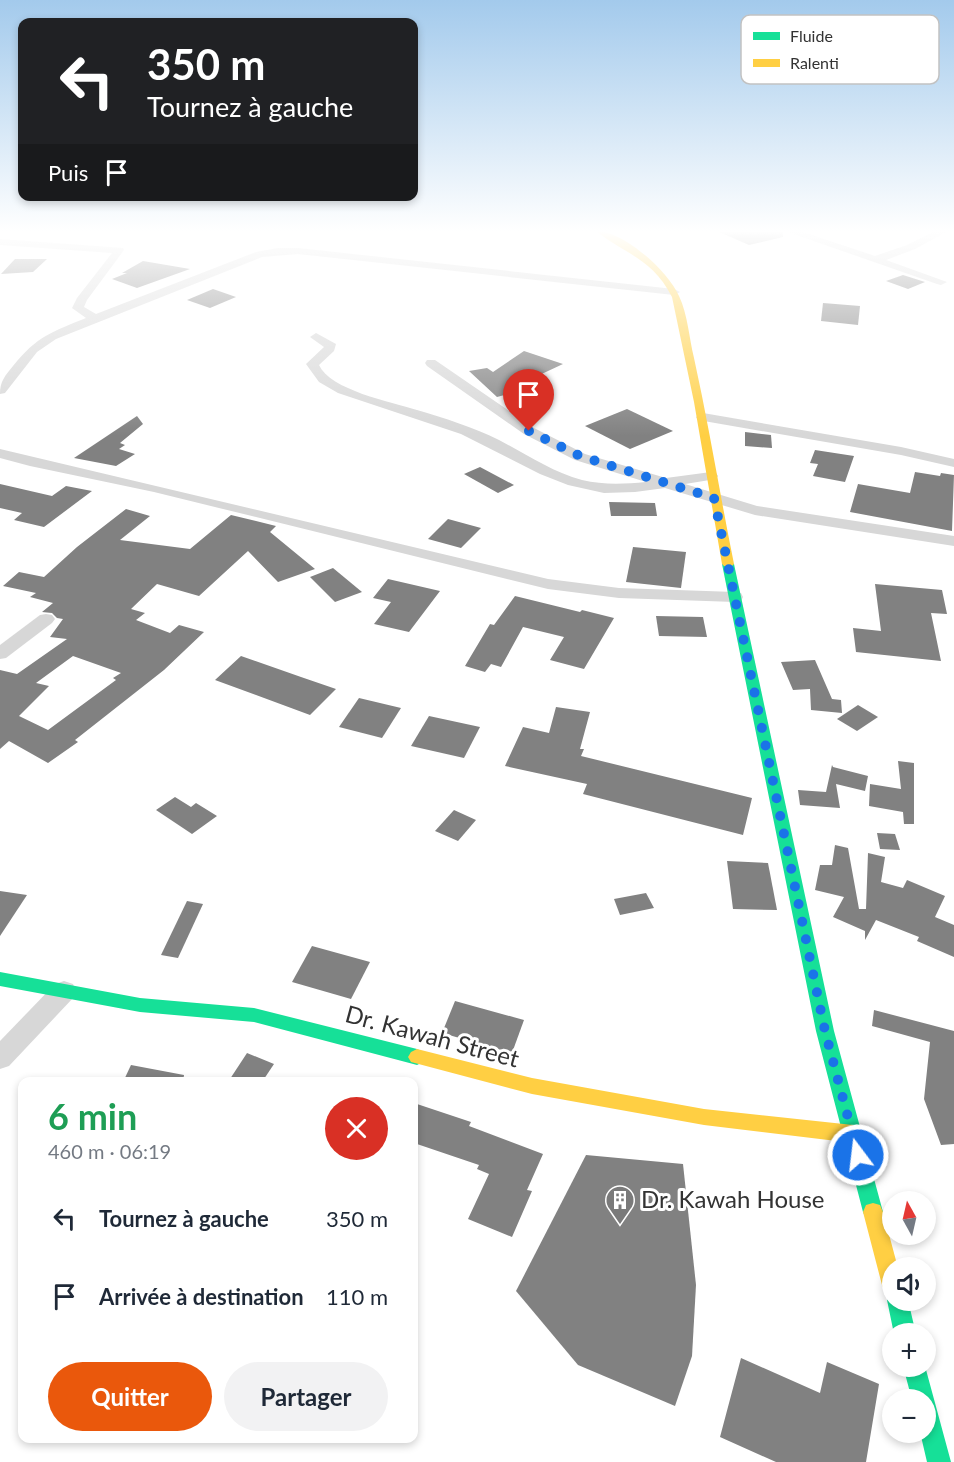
<!DOCTYPE html>
<html lang="fr">
<head>
<meta charset="utf-8">
<style>
	body { margin:0; font-family:Lato,sans-serif; background:#f2f2f3; color:#1f2937; height:100vh; display:flex; flex-direction:column; font-size:22px; white-space:nowrap }
	* { box-sizing:border-box; margin:0 }
	p { font-size:20px; color:#747a83 }
	.icon { flex:none; width:33px; height:33px; fill:none; stroke:currentColor; stroke-width:2; stroke-linecap:round; stroke-linejoin:round }
	.map { position:relative; flex:1; overflow:hidden }
	.details { position:absolute; left:18px; top:1077px; width:400px; height:366px; display:flex; flex-direction:column; background:#fff; border-radius:12px; box-shadow:0 3px 9px #0003 }
	.details>* { flex:none }
	.top-card { position:absolute; left:18px; top:18px; width:400px; height:183px; border-radius:12px; box-shadow:0 3px 9px #0003; background:#202124; color:#fff; overflow:hidden }
	.needle { width:39px; rotate:352deg }
	.tools { position:absolute; left:882px; top:1191px; display:grid; gap:12px }
	.tools a { display:grid; place-items:center; width:54px; height:54px; border-radius:50%; background:#fff; box-shadow:0 3px 9px #0003; font-size:30px }
	.pin { position:absolute; display:grid; place-items:center; width:51px; height:51px; color:#fff; margin:-62px -26px; border-radius:50% 50% 50% 0; rotate:-45deg; box-shadow:0 0 6px #0007 }
	.pin .icon { rotate:45deg }
	.me { position:absolute; width:66px; margin:-33px; rotate:345deg; stroke-linejoin:round; filter:drop-shadow(0 0 4px #0008) }
	.turn { display:flex; align-items:center; gap:21px; height:126px; padding:0 30px; font-size:27px }
	.turn .icon { width:78px; height:78px; stroke-width:2.5 }
	.turn b { display:block; font-size:42px; line-height:51px }
	.then { display:flex; align-items:center; height:57px; padding:0 30px; background:#0003; gap:12px; font-size:22px }
	.round { display:grid; place-items:center; flex:none; width:63px; height:63px; border-radius:32px; background:#f2f2f3 }
	.summary { display:flex; align-items:center; justify-content:space-between; height:102px; padding:0 30px }
	h1 { font-size:36px; font-weight:700; line-height:45px; color:#1e9e55 }
	.primary-button { display:flex; gap:12px; margin-top:auto; padding:12px 30px }
	.primary-button a { flex:1; height:69px; border-radius:36px; background:#ea580c; color:#fff; font-size:24px; font-weight:700; line-height:69px; text-align:center }
	.primary-button a+a { background:#f2f2f3; color:#1f2937 }
	ul { padding:0; list-style:none }
	li { display:flex; align-items:center; gap:18px; height:78px; padding:0 30px }
	li div { flex:1 }
	li b { display:block; font-size:22px }
	li em { font-style:normal }
	.map>svg:first-child { display:block }
</style>
</head>
<body>
<div class="map">
<svg width="954" height="1462" viewBox="0 0 954 1462">
	<rect width="100%" height="100%" fill="#fff"/>
	<g fill="#818181" fill-rule="evenodd">
		<polygon points="717,231 783,231 783,237 749,245"/>
		<polygon points="15,259 47,259 33,272 1,274"/>
		<polygon points="143,261 190,269 137,288 112,279 127,273 122,273"/>
		<polygon points="903,275 925,282 908,289 886,281"/>
		<polygon points="213,289 236,297 210,308 187,300"/>
		<polygon points="823,303 860,306 858,325 821,321"/>
		<polygon points="524,351 563,364 516,386 523,390 497,397 469,371 487,368 493,372"/>
		<polygon points="627,409 673,431 630,449 585,426"/>
		<polygon points="137,416 143,424 120,443 125,445 119,449 135,454 116,466 74,458"/>
		<polygon points="745,432 771,435 772,448 745,446"/>
		<polygon points="815,450 854,456 845,482 813,476 818,464 810,463"/>
		<polygon points="480,467 514,485 498,493 464,474"/>
		<polygon points="915,472 940,476 941,473 954,475 952,531 850,512 858,484 910,493"/>
		<polygon points="0,484 52,496 66,486 92,491 44,527 14,520 22,513 0,508"/>
		<polygon points="609,502 655,503 657,516 611,516"/>
		<path d="M126 509 150 516 120 540 190 549 231 515 276 526 270 532 315 569 278 582 248 551 199 596 157 584 131 609 145 613 136 620 170 633 179 625 204 632 164 670 75 740 78 742 48 763 9 741 0 749V670L17 674 67 639 50 637 63 619 57 618 52 613 42 612 53 603 30 597 36 593 3 586 19 572 44 577 77 547ZM73 656 121 673 113 678 116 680 48 730 19 716 49 686 36 683Z"/>
		<polygon points="448,519 481,528 461,548 428,539"/>
		<polygon points="633,547 686,552 681,588 626,582"/>
		<polygon points="333,568 362,592 335,602 310,577"/>
		<polygon points="388,579 440,591 409,632 374,624 391,602 373,598"/>
		<polygon points="875,584 942,590 947,614 931,613 941,661 856,652 853,628 881,631"/>
		<polygon points="515,596 580,612 582,610 614,618 584,669 550,660 564,637 523,627 501,667 491,664 485,672 465,666 490,624 494,625"/>
		<polygon points="656,616 703,617 707,637 659,636"/>
		<polygon points="241,656 301,677 336,689 310,715 215,680"/>
		<polygon points="815,660 832,699 841,700 842,713 811,710 810,689 793,690 781,662"/>
		<polygon points="359,698 401,708 382,738 339,727"/>
		<polygon points="858,705 878,717 857,731 837,719"/>
		<polygon points="556,707 590,712 580,749 584,749 581,756 752,798 743,835 583,794 587,784 505,766 523,727 549,733"/>
		<polygon points="429,716 480,727 464,758 411,746"/>
		<polygon points="898,761 914,763 914,824 904,824 903,812 869,806 870,784 901,789"/>
		<polygon points="832,765 833,767 868,776 865,791 836,784 840,808 800,805 798,790 826,792"/>
		<polygon points="175,797 191,807 196,803 217,816 192,834 156,810"/>
		<polygon points="454,810 476,820 458,841 435,831"/>
		<polygon points="877,833 895,834 900,850 880,849"/>
		<polygon points="835,845 848,848 859,909 866,909 868,853 885,857 881,882 903,888 907,880 945,896 935,917 954,925 954,957 917,941 919,937 876,920 865,940 865,931 833,917 844,897 815,890 820,865 832,865"/>
		<polygon points="727,861 768,863 777,910 733,909"/>
		<polygon points="0,891 27,895 0,936"/>
		<polygon points="646,893 654,908 620,915 614,899"/>
		<polygon points="187,901 203,904 178,958 161,955"/>
		<polygon points="312,946 370,962 351,999 292,982"/>
		<polygon points="455,1001 524,1020 512,1053 442,1033"/>
		<polygon points="874,1010 954,1031 954,1144 941,1145 924,1099 930,1042 872,1026"/>
		<polygon points="247,1053 274,1064 262,1082 228,1082"/>
		<polygon points="131,1065 184,1075 183,1082 123,1082"/>
		<polygon points="414,1103 471,1122 469,1126 543,1154 527,1190 532,1191 512,1237 468,1219 489,1174 477,1169 479,1165 414,1143"/>
		<polygon points="586,1155 683,1164 696,1285 692,1356 675,1406 578,1365 516,1291"/>
		<polygon points="741,1358 820,1393 827,1362 879,1384 866,1462 776,1462 720,1437"/>
	</g>
	<g fill="none" stroke-linecap="round" stroke-linejoin="round">
		<g fill="#d7d7d7" fill-rule="evenodd">
			<polygon points="785,231 800,231 875,256 907,245 935,231 948,231 915,249 886,260 947,282 941,285 937,284"/>
			<path d="M0 239 123 248 124 250 87 300 84 307 96 314 256 252 278 248H298L674 289 680 292 674 295 298 254 262 257 56 339 37 352 5 393 0 394C0 381 5 376 13 366 37 336 52 332 86 318L72 308 77 298 112 253 0 245Z"/>
			<path d="M316 333 336 344 334 351 319 365C330 390 391 402 417 410 444 418 473 427 499 440 526 454 552 472 582 480 603 485 624 484 646 482L575 460 524 434 427 366 425 363 427 360H435L534 428 585 454 666 478 711 472 716 473 718 476 716 479 685 484 757 506 954 536V546L755 515 665 488 635 492 604 493 568 485 540 474 461 434 338 393 319 382 306 364 324 347 310 337Z"/>
			<polygon points="703,413 901,447 954,459 954,467 901,455 698,420 696,417"/>
			<polygon points="0,449 548,579 619,588 735,592 741,593 743,597 741,601 735,602 619,598 548,589 154,492 30,466 0,458"/>
			<polygon points="46,614 52,615 55,619 52,623 6,658 0,659 0,645 40,615"/>
			<polygon points="64,981 73,984 76,991 73,998 9,1066 0,1069 0,1041 55,984"/>
		</g>
		<g fill="#16e098" fill-rule="evenodd">
			<polygon points="728,561 734,564 834,1031 883,1212 880,1219 873,1221 866,1219 863,1212 816,1031 722,564"/>
			<polygon points="0,972 140,998 254,1008 417,1049 423,1052 426,1057 423,1062 417,1065 254,1022 140,1012 0,986"/>
			<polygon points="892,1291 892,1300 908,1300 916,1334 894,1334 887,1300 890,1293"/>
			<polygon points="903,1366 925,1366 951,1462 927,1462 920,1432 926,1432 926,1400 912,1400"/>
		</g>
		<g fill="#ffcf43" fill-rule="evenodd">
			<path d="M596 231C624 231 668 271 679 296 688 315 689 338 694 358 709 426 720 495 734 564L732 566H724L722 564 694 402 672 297C653 259 625 254 596 231Z"/>
			<polygon points="417,1049 532,1078 704,1109 853,1125 860,1128 862,1134 860,1140 853,1143 704,1125 532,1094 411,1062 408,1057 411,1052"/>
			<polygon points="873,1203 880,1205 883,1212 898,1268 892,1268 892,1295 885,1292 882,1285 863,1212 866,1205"/>
		</g>
	</g>
	<linearGradient id="sky" x2="0" y2="1"><stop stop-color="#a3caec"/><stop offset="0.53" stop-color="#fff"/><stop offset="1" stop-color="#fff" stop-opacity="0"/></linearGradient>
	<rect width="954" height="436" fill="url(#sky)"/>
	<g fill="none" stroke-linecap="round" stroke-linejoin="round">
		<polyline stroke="#1a73e8" stroke-width="10" stroke-dasharray="0 18" points="529,431 580,456 714,498 825,1031 858,1155"/>
	</g>
	<defs>
		<g id="building-pin" transform="scale(1.5)"><path d="M0 17L-7.5 6A9.5 9.5 0 1 1 7.5 6Z" fill="#7a7a7a" stroke="#fff"/><path d="M-4-6H4V6H1V3H-1V6H-4ZM-2.5-4.3h1.7v1.8h-1.7ZM.8-4.3h1.7v1.8H.8ZM-2.5-1h1.7V.8h-1.7ZM.8-1h1.7V.8H.8Z" fill="#fff"/></g>
	</defs>
	<g fill-rule="evenodd">
		<use href="#building-pin" x="620" y="1200"/>
	</g>
	<g text-anchor="middle" stroke-width="6" stroke-linejoin="round" paint-order="stroke">
		<g font-size="24" fill="#333" stroke="#fff">
			<text transform="translate(432 1037) rotate(15)" y="8">Dr. Kawah Street</text>
		</g>
		<g font-size="24" fill="#333" stroke="#fff" text-anchor="start">
			<text x="641" y="1208">Dr. Kawah House</text>
		</g>
	</g>
	<rect x="741" y="15" width="198" height="69" rx="9" fill="#fff" stroke="#c2c2c2" stroke-width="1.5"/>
	<rect x="753" y="32" width="27" height="8" fill="#16e098"/>
	<rect x="753" y="59" width="27" height="8" fill="#ffcf43"/>
	<g font-size="16" fill="#333">
		<text x="790" y="42">Fluide</text>
		<text x="790" y="69">Ralenti</text>
	</g>
</svg>
<div class="tools">
<a><svg class="needle" viewBox="-14 -14 28 28"><path d="M0-13l5 13h-10z" fill="#e53935"/><path d="M0 13l5-13h-10z" fill="#747a83"/></svg></a>
<a><svg class="icon" aria-label="sound" viewBox="0 0 24 24"><path d="M4 9h4l5-4v14l-5-4H4zM17 9q2 3 0 6"/></svg></a>
<a>+</a>
<a>−</a>
</div>
<div class="pin" style="left:529px;top:431px;background:#d93025"><svg class="icon" aria-label="arrive" viewBox="0 0 24 24"><path d="M6 21V4h12l-3 4 3 4H6"/></svg></div>
<svg class="me" style="left:858px;top:1155px" viewBox="-20 -20 40 40"><circle r="17" fill="#1a73e8" stroke="#fff" stroke-width="3"/><path d="M0-11L8 9 0 5-8 9z" fill="#fff"/></svg>
<div class="top-card">
<div class="turn"><svg class="icon" aria-label="left" viewBox="0 0 24 24"><path d="M17 20v-9H6M10 6l-5 5 5 5"/></svg><div><b>350 m</b>Tournez à gauche</div></div>
<div class="then">Puis<svg class="icon" aria-label="arrive" viewBox="0 0 24 24"><path d="M6 21V4h12l-3 4 3 4H6"/></svg></div>
</div>
<section class="details">
<div class="summary"><div><h1>6 min</h1><p>460 m · 06:19</p></div><a class="round" style="background:#d93025;color:#fff"><svg class="icon" aria-label="close" viewBox="0 0 24 24"><path d="M6 6l12 12M18 6L6 18"/></svg></a></div>
<ul>
<li><svg class="icon" aria-label="left" viewBox="0 0 24 24"><path d="M17 20v-9H6M10 6l-5 5 5 5"/></svg><div><b>Tournez à gauche</b></div><em>350 m</em></li>
<li><svg class="icon" aria-label="arrive" viewBox="0 0 24 24"><path d="M6 21V4h12l-3 4 3 4H6"/></svg><div><b>Arrivée à destination</b></div><em>110 m</em></li>
</ul>
<div class="primary-button"><a>Quitter</a><a>Partager</a></div>
</section>
</div>
</body>
</html>
